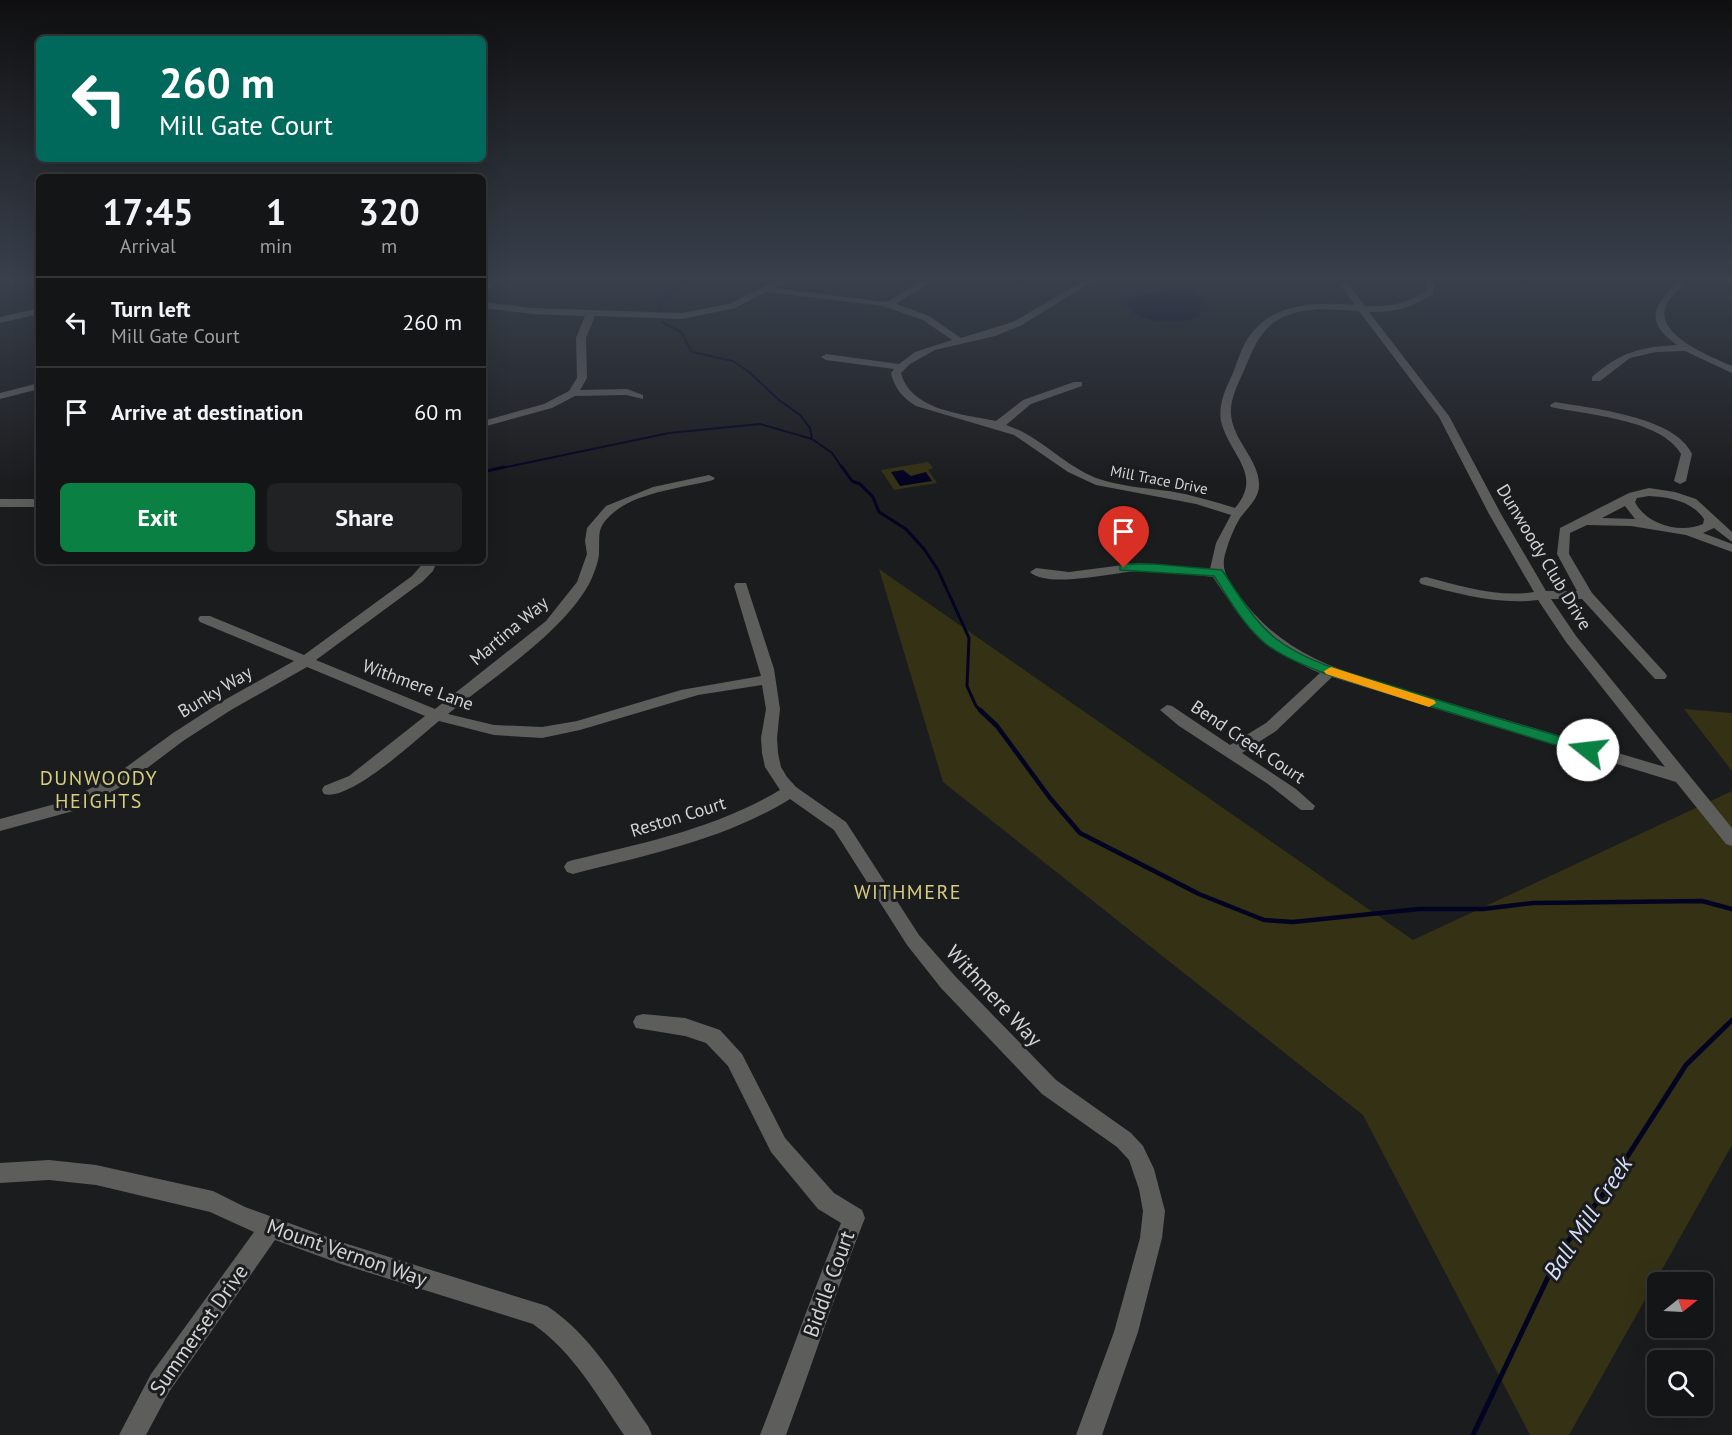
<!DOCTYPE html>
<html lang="en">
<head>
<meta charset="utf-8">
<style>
	body { margin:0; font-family:"PT Sans",sans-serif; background:#212223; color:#f1f3f6; height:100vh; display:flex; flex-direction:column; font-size:22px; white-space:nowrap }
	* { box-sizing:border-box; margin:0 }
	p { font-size:20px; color:#9d9fa1 }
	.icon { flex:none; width:33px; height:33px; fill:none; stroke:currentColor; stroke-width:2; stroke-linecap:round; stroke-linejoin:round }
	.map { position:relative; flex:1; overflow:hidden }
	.panel { position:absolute; left:36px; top:174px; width:450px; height:390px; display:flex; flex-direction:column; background:#141516; border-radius:9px; box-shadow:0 6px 24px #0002,0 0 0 2px #333435 }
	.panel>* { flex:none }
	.guide { position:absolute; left:36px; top:36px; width:450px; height:126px; border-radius:9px; box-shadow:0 6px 24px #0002,0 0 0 2px #333435; background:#00695c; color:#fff; overflow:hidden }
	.needle { width:39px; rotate:72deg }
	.controls { position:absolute; left:1647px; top:1272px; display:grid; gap:12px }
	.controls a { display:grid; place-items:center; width:66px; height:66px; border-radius:9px; background:#141516; box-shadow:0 6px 24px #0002,0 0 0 2px #333435; font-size:30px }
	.pin { position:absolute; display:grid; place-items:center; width:51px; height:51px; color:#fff; margin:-62px -26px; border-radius:50% 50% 50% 0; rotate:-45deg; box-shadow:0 0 6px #0007 }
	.pin .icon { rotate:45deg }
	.me { position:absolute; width:66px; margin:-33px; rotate:286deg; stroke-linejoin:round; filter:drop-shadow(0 0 4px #0008) }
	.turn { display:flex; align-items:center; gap:21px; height:126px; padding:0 24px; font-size:27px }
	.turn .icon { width:78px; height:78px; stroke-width:2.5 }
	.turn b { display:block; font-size:42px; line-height:51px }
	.eta { display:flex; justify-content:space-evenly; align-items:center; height:102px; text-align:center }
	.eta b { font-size:36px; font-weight:800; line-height:42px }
	.action { display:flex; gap:12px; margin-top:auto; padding:12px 24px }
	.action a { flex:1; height:69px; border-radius:9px; background:#0b8043; color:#fff; font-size:24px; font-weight:800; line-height:69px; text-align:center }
	.action a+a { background:#212223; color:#f1f3f6 }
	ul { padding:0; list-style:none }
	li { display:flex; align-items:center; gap:18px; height:90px; padding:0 24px; border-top:2px solid #333435 }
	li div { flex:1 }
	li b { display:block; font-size:22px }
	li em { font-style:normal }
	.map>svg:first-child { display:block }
</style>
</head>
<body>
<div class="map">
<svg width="1732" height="1435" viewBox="0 0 1732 1435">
	<rect width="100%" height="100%" fill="#1b1c1e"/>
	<g fill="#353114">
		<polygon points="928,462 933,468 928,470 937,483 894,490 881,470"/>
		<polygon points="879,569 1413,940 1732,791 1732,1145 1569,1435 1530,1435 1363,1115 943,782"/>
		<polygon points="1684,709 1732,713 1732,771"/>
	</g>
	<g fill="#030322">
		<path d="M1177 289 1192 290 1201 298 1200 316C1180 325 1141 325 1126 306L1128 300 1138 295Z"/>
		<polygon points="903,470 911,476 926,472 932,481 900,486 891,472"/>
	</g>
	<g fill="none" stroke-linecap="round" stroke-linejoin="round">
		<g stroke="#030322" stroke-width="2">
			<polyline points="660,312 659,303 683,281"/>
			<polyline points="662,322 681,332 692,352 733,361 749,372 779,400 800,415 810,428 812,439"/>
			<polyline points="497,469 669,433 760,424 812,439 832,453 843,469"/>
		</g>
		<g stroke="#030322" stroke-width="3">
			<polyline points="842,467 852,481 860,484 873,497 879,512 906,529 924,549 938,570 969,638 967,686 976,706 982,712"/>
			<polyline points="483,472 504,467"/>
		</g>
		<g stroke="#030322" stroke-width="4.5">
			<polyline points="980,710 997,726 1050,798 1080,833 1199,894 1264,920 1293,922 1419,909 1483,909 1533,903 1702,901 1732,909"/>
			<polyline points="1725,1027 1732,1020"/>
		</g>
		<polyline stroke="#030322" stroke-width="5" points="1473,1435 1560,1252 1604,1193 1686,1065 1727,1025"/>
		<g fill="#5d5d5c" fill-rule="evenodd">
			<polygon points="490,281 500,281 483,295 483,287"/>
			<path d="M775 281H786L774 288 887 302 921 281H932L896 304 929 316 961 338 1013 322 1083 281H1094L1020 326 995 336 935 350 910 364 901 373C911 411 964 414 996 421L1023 400 1074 382H1082V386L1031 404 1006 425C1040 436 1063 465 1096 478 1119 486 1144 488 1169 491 1192 495 1213 501 1235 508 1264 474 1229 455 1221 421 1218 404 1226 388 1233 373 1237 363 1240 352 1245 343 1268 302 1314 302 1355 305L1337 281H1346L1365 306C1388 307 1406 304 1426 291L1427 281H1435L1433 294C1413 307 1394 313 1369 312L1449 416 1501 514 1546 591H1577L1557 554 1560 528 1629 493 1649 488 1675 492 1696 499 1732 532V542L1714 528 1703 533 1732 544V552L1686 535 1631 526 1587 525 1570 533 1569 554 1592 593 1665 673 1667 676 1665 679H1655L1582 599H1551L1576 636 1732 828V846L1726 844 1676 782 1332 677 1276 731 1242 753 1296 789 1315 806 1313 810H1301L1268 784 1179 726 1160 710 1167 705 1172 706 1230 745 1266 723 1320 673C1271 653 1241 620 1213 577 1189 575 1163 570 1139 571 1115 572 1047 589 1030 572L1036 568 1069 572 1139 563 1210 569 1216 543 1231 515 1196 504 1096 485 1068 472 1014 435 916 406C902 397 895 389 891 373L894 369 826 360 821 357 826 354 899 364 915 352 952 340 923 320 883 306 766 292 735 308 682 319 595 316 586 338 587 378 580 390 627 389 643 395V399L626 395 575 396 552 408 483 427V421L544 404 569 391 577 378 576 338 585 316 532 314 483 308V302L532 308 682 313 729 304ZM1320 309 1359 311 1439 417 1489 514 1534 592C1498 598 1461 586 1426 577L1421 578 1419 581 1421 584C1459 594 1499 605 1538 600L1566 642 1665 767 1366 678C1313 662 1269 639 1237 592 1227 578 1220 569 1226 551 1229 540 1234 528 1240 518 1248 507 1260 498 1259 483 1258 461 1237 443 1232 421 1228 404 1236 388 1243 373 1260 330 1270 313 1320 309ZM1649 496C1669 497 1692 501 1704 519L1703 524C1681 534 1646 525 1635 502L1637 498ZM1625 506 1635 519 1602 518Z"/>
			<path d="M1678 281H1687C1681 289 1670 296 1666 306 1654 335 1712 357 1732 366V373L1685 351 1656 352 1630 358 1600 381H1592V377C1621 352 1639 347 1677 345 1644 321 1653 307 1678 281Z"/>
			<polygon points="39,308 39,314 0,323 0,317"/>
			<polygon points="39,383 39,389 0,399 0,393"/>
			<path d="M1555 402C1591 408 1676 417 1692 454L1686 481 1680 484 1674 481 1681 454C1661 419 1587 415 1551 407L1550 405Z"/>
			<path d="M709 475 715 478 713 480C683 488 637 492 613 513 596 528 600 533 599 553 599 561 593 576 589 584 562 633 492 678 448 714L494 725 542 727 577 721 681 690 761 676 734 586 736 583H746L774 669 780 709 777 738 778 753 781 767 787 777 796 787 846 822 919 935 955 976 1056 1080 1131 1133 1143 1146 1154 1169 1165 1211 1162 1238 1138 1332 1102 1435H1076L1114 1332 1140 1238 1143 1211 1139 1189 1129 1160 1117 1147 1042 1094 941 988 907 945 834 830 790 799C724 840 647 855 573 874L567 872 564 867 567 862 573 860C644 843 716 828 780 790L765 767 762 753 761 738 766 709 762 685 698 695 580 730 542 738 494 735 439 721C418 738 350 802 324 794L322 790 324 786 349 776 425 716 307 667 231 710 183 741 126 784 77 810 0 831V819L66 801 114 776 173 733 221 702 294 661 200 622 198 619 200 616H210L304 655 412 576 425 561H437L433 571 422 582 316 660 435 709 546 621 577 582 587 554 585 541 587 528 606 506 653 487Z"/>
			<rect x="0" y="499" width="39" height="8"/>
			<path d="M643 1014 685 1018 720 1030 742 1054 785 1138 834 1193 862 1210 865 1218C836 1290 813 1363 786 1435H760C788 1364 812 1293 841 1223L818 1209 771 1152 728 1066 706 1043 685 1036 636 1028 633 1022 636 1016Z"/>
			<path d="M49 1160 96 1165 213 1191 245 1207 341 1242 547 1306C592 1336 618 1383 648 1426L652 1435H624C597 1395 573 1352 533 1324L341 1264 275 1240 169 1392 146 1435H119L151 1374 254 1232 210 1212 96 1185 49 1180 0 1183V1163Z"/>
		</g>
	</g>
	<linearGradient id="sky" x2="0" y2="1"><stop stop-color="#0f0f10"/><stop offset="0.58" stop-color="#39404c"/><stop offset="1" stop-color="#39404c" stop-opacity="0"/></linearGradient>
	<rect width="1732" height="482" fill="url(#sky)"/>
	<path fill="#0b8043" stroke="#07532c" stroke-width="1.5" d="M1124 564H1154L1222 570C1238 594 1253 620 1275 638 1308 664 1354 674 1393 686 1459 707 1526 727 1593 746L1596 750 1588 755 1326 674C1306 666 1283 657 1266 644 1244 626 1229 599 1214 576L1120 570V565Z"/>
	<polygon fill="#f59e0b" points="1331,667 1434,700 1436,703 1429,707 1326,674 1324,671"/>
	<g text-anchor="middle" stroke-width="6" stroke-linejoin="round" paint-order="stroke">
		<g font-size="15" fill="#d3d3d5" stroke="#1b1c1e">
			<text transform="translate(1159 480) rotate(11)" y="5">Mill Trace Drive</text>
		</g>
		<g font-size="18" fill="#d3d3d5" stroke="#1b1c1e">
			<text transform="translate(1544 557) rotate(59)" y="6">Dunwoody Club Drive</text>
			<text transform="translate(509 631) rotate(-40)" y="6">Martina Way</text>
			<text transform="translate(418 685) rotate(20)" y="6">Withmere Lane</text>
			<text transform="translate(215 692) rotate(-31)" y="6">Bunky Way</text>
			<text transform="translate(1248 742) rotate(34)" y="6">Bend Creek Court</text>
			<text transform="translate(678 817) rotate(-17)" y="6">Reston Court</text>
		</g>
		<g font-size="20" letter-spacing="1.5" fill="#d7cd7f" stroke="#1b1c1e">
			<text x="99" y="785">DUNWOODY<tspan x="99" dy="23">HEIGHTS</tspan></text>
			<text x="908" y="899">WITHMERE</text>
		</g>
		<g font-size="21" fill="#d3d3d5" stroke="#1b1c1e">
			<text transform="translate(994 996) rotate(47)" y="7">Withmere Way</text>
			<text transform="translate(347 1253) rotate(19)" y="7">Mount Vernon Way</text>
			<text transform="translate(829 1284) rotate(-70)" y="7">Biddle Court</text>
			<text transform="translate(199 1330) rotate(-55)" y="7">Summerset Drive</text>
		</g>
		<g font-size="24" font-style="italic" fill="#d6def9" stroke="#1b1c1e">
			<text transform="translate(1588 1218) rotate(-57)" y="8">Ball Mill Creek</text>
		</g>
	</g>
</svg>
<div class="controls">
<a><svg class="needle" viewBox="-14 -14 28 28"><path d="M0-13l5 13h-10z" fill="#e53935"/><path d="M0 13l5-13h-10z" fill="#9d9fa1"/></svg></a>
<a><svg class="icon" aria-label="search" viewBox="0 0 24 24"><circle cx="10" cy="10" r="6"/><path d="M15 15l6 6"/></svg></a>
</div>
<div class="pin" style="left:1124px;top:568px;background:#d93025"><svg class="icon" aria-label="arrive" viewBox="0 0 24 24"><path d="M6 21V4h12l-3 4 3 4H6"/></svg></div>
<svg class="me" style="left:1588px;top:750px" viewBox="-20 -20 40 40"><circle r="19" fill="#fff"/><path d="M0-13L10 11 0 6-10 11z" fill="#0b8043"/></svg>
<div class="guide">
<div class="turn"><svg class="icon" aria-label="left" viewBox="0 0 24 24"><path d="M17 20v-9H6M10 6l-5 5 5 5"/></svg><div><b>260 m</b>Mill Gate Court</div></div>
</div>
<section class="panel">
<div class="eta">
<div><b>17:45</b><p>Arrival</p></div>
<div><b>1</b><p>min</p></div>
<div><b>320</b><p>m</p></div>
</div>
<ul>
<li><svg class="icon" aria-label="left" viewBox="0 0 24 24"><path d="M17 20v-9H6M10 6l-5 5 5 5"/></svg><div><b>Turn left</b><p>Mill Gate Court</p></div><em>260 m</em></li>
<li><svg class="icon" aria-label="arrive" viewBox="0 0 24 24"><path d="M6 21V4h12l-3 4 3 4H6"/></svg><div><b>Arrive at destination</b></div><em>60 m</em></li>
</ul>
<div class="action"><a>Exit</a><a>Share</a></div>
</section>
</div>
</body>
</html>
